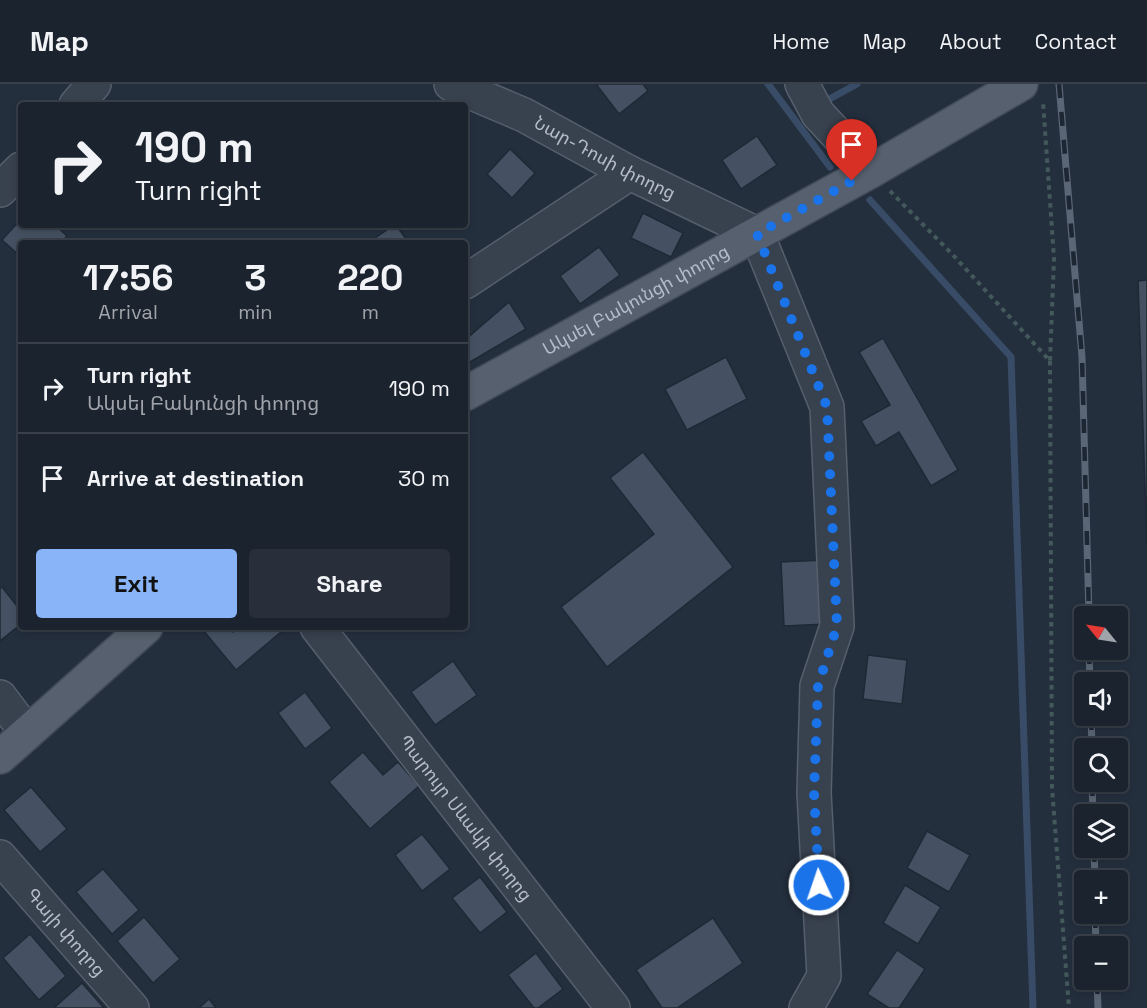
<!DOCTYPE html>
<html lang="en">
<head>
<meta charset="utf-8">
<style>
	body { margin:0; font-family:"Space Grotesk","Noto Sans Armenian",sans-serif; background:#282f3a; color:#f1f3f6; height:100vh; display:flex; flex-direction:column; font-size:22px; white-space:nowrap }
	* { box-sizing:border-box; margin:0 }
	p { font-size:20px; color:#a0a4aa }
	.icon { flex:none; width:33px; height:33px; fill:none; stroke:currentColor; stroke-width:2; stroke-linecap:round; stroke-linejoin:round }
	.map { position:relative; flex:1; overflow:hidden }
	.sheet { position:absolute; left:18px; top:156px; width:450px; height:390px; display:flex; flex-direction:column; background:#1b232e; border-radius:6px; box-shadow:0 3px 9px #0003,0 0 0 2px #39404a }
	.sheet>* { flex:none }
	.top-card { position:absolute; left:18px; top:18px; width:450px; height:126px; border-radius:6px; box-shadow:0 3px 9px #0003,0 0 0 2px #39404a; background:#1b232e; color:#f1f3f6; overflow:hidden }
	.needle { width:39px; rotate:300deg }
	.fabs { position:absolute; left:1074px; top:522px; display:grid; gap:12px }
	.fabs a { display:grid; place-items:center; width:54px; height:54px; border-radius:6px; background:#1b232e; box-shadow:0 3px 9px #0003,0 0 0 2px #39404a; font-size:30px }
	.pin { position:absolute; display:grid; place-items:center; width:51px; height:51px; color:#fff; margin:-62px -26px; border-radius:50% 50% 50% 0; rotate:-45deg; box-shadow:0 0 6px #0007 }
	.pin .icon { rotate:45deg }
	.me { position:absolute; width:66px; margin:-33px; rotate:357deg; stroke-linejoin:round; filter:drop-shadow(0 0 4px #0008) }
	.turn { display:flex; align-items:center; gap:21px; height:126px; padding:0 18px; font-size:27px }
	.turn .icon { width:78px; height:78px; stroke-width:2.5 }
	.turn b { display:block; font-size:42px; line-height:51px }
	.eta { display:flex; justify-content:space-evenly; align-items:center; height:102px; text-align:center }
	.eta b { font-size:36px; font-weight:700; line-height:42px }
	.primary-button { display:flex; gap:12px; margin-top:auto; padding:12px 18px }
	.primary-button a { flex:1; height:69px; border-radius:6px; background:#8ab4f8; color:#111; font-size:24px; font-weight:700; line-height:69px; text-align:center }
	.primary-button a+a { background:#282f3a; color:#f1f3f6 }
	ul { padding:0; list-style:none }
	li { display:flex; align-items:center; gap:18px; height:90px; padding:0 18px; border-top:2px solid #39404a }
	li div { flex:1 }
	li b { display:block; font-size:22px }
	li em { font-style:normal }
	header { display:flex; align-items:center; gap:36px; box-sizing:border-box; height:84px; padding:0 30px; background:#1b232e; border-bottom:2px solid #39404a }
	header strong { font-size:28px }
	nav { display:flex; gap:33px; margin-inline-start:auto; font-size:21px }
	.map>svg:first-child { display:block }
</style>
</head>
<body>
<header>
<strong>Map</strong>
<nav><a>Home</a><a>Map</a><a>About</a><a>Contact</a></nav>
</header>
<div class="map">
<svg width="1147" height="924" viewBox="0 0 1147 924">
	<rect width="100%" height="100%" fill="#242f3e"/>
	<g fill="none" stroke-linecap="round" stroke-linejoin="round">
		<g stroke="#394c67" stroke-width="7">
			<polyline points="768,0 830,83"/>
			<polyline points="824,18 857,0"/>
			<polyline points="870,116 1011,273 1033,924"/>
		</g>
	</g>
	<g fill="#455162" stroke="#1f2835" stroke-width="1.5">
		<polygon points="596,0 643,0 648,7 619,30"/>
		<polygon points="757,52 777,81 741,105 722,76"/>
		<polygon points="510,65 535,89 512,114 487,90"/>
		<polygon points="643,129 683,149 671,173 631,154"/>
		<polygon points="21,135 21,141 55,141 67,152 61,159 21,159 21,173 2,156"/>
		<polygon points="394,141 396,141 409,159 368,159"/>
		<polygon points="599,163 620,191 580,220 560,192"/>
		<polygon points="1147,196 1147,462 1138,197"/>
		<polygon points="509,218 526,245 465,281 465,256"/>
		<polygon points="883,254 958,386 931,402 899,348 876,362 861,337 890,321 859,268"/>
		<polygon points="726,273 747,315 687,346 665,305"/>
		<polygon points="643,368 733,483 607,583 561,523 654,450 610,394"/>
		<polygon points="824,476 827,540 784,542 781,478"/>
		<polygon points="2,503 21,527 21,540 0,557 0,504"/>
		<polygon points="207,543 229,543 233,548 239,543 277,543 281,548 236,586 203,546"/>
		<polygon points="868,571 907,576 902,620 863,615"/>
		<polygon points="453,577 477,611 435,641 411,608"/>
		<polygon points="305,608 332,644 305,665 278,629"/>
		<polygon points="363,668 383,691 398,678 419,702 370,745 329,698"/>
		<polygon points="31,703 67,745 40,768 4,726"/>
		<polygon points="927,747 970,771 949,808 907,784"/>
		<polygon points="422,750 450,785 422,807 395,771"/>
		<polygon points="103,785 139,826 112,850 76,808"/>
		<polygon points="480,793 507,828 480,849 452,814"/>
		<polygon points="905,801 941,823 918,860 883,839"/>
		<polygon points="144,833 180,875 153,899 117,857"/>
		<polygon points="713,834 743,879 677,924 662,924 636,886"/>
		<polygon points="30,850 66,892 39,916 3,874"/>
		<polygon points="897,866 925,885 899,924 889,924 867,910"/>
		<polygon points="536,869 563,905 538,924 534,924 508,891"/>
		<polygon points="82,899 104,924 56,924 55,923"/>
		<polygon points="209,915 216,924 199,924"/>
	</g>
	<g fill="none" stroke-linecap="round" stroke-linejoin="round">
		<g stroke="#565f6c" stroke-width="36">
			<g id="minor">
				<path id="s1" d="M451 0 524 31 630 89 757 150 827 323 837 542 817 602 814 709 824 892 806 924"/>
				<polyline points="802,0 818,30 871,87"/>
				<polyline points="76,21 94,0"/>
				<polyline points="0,106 21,85"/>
				<polyline points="465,198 630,89"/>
				<path id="s2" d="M317 543 613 924"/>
				<polyline points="0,613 27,649"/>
				<path id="s3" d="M0 773 132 924"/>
			</g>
		</g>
		<g stroke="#414a57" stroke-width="36">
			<g id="major">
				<path id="s4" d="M465 310 871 87 1021 0"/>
				<polyline points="0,673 146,543"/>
			</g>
		</g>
		<g stroke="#44595c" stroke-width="4" stroke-dasharray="4.5 4.5" stroke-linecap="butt">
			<polyline points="890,107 953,171 1050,277 1054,174 1043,18"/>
			<polyline points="1050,277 1052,704 1069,924"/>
		</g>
		<use href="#minor" stroke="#38414e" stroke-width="33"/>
		<use href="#major" stroke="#56606e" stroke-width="33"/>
		<g stroke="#5a6575" stroke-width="7">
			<g id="rail">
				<polyline points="1059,0 1082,273 1089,532"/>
				<polyline points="1089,566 1090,598"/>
				<polyline points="1091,632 1092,664"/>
				<polyline points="1092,698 1093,730"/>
				<polyline points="1094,764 1095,796"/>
				<polyline points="1095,830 1096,862"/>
				<polyline points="1097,896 1098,924"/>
			</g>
		</g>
		<use href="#rail" stroke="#1d2633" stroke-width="4.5" stroke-dasharray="14" stroke-linecap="butt"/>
	</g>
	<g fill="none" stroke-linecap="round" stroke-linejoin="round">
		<polyline stroke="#1a73e8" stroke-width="10" stroke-dasharray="0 18" points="819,801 814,709 818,602 837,542 827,323 757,150 852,97"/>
	</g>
	<g text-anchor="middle" stroke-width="5" stroke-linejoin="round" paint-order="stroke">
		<g font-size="18" fill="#b4bcc9" stroke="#1d2633">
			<text dy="6" stroke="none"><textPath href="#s1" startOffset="171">Նար-Դոսի փողոց</textPath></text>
			<text dy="6" stroke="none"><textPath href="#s4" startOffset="195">Ակսել Բակունցի փողոց</textPath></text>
			<text dy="6" stroke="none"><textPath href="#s2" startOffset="242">Պարույր Սևակի փողոց</textPath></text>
			<text dy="6" stroke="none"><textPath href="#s3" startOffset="100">Գայի փողոց</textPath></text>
		</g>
	</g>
</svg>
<div class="fabs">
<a><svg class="needle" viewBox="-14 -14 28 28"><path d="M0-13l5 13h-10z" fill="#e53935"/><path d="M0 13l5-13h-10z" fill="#a0a4aa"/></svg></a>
<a><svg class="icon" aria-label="sound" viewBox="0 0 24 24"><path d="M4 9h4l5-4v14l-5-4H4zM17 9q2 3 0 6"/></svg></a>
<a><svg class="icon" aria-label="search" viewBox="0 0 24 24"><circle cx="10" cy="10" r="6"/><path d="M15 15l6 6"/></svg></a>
<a><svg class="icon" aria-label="layers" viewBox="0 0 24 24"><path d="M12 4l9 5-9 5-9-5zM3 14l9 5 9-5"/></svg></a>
<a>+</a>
<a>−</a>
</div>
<div class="pin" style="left:852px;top:97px;background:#d93025"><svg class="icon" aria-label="arrive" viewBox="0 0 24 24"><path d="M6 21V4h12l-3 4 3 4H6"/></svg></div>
<svg class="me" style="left:819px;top:801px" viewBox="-20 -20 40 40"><circle r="17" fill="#1a73e8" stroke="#fff" stroke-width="3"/><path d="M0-11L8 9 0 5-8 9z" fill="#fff"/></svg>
<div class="top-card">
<div class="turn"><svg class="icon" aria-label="right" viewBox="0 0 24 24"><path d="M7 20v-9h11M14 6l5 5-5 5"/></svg><div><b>190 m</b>Turn right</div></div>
</div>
<section class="sheet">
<div class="eta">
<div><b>17:56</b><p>Arrival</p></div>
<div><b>3</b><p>min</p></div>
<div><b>220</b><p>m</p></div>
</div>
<ul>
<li><svg class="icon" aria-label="right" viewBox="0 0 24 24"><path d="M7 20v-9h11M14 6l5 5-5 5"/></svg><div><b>Turn right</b><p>Ակսել Բակունցի փողոց</p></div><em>190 m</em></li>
<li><svg class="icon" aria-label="arrive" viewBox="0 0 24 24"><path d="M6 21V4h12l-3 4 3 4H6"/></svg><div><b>Arrive at destination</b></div><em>30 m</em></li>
</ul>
<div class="primary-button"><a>Exit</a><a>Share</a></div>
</section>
</div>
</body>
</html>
